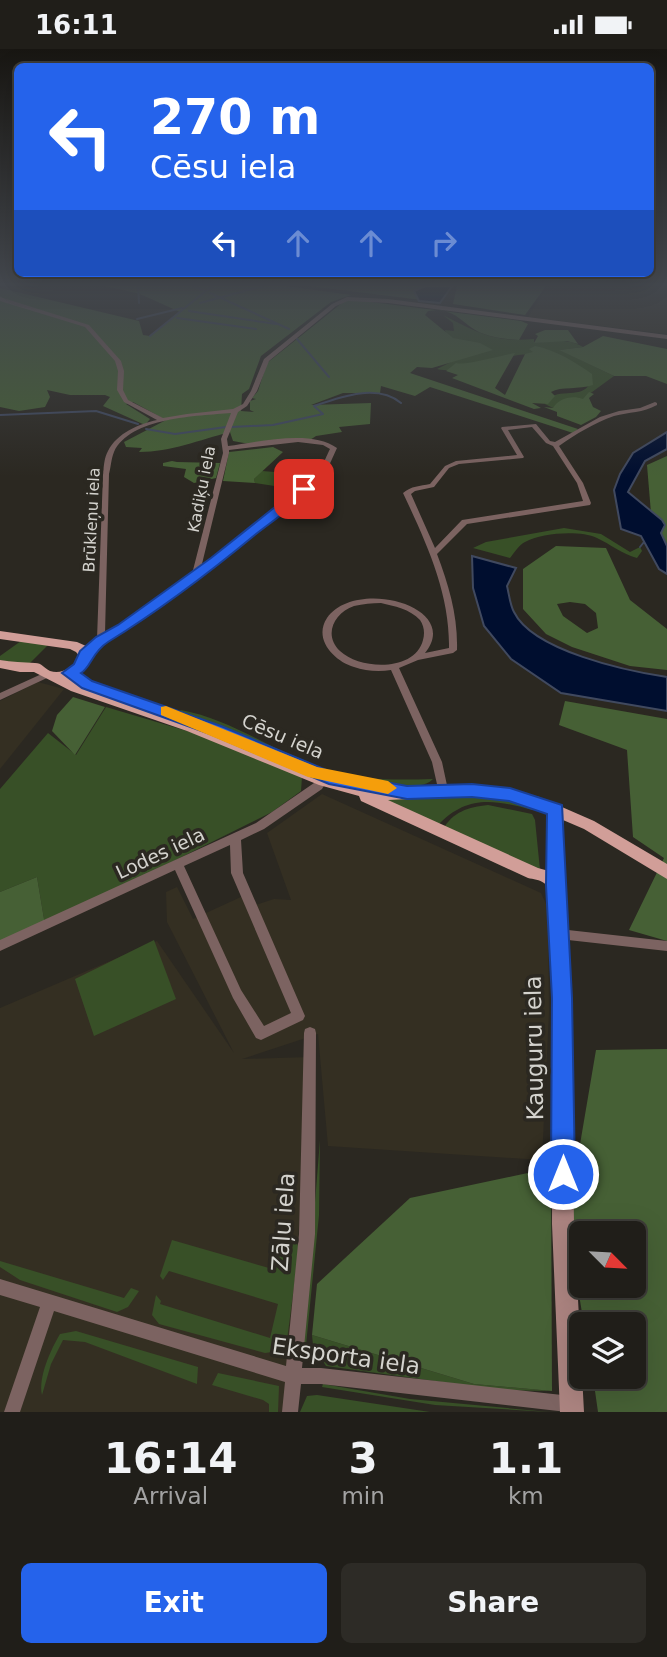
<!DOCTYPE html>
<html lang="en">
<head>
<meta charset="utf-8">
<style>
	body { margin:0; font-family:"DejaVu Sans",sans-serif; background:#2d2b26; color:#f1f3f6; height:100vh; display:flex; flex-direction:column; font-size:26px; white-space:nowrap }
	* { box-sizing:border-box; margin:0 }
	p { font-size:23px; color:#a2a2a2 }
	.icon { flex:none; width:38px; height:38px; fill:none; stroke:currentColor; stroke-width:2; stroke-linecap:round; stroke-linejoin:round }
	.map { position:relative; height:1363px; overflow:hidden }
	.sheet { display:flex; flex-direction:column; background:#201e19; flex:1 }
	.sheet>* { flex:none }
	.guide { position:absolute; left:14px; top:14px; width:640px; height:214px; border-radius:10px; box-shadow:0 7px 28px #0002,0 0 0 2px #3d3c38; background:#2563eb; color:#fff; overflow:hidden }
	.needle { width:46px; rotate:114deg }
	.controls { position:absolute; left:569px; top:1172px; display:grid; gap:14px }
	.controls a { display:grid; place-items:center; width:77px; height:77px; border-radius:10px; background:#201e19; box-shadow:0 7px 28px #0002,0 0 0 2px #3d3c38; font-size:35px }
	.pin { position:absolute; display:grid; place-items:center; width:60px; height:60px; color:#fff; margin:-30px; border-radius:14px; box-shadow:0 4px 10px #0006 }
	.me { position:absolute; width:77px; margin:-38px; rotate:0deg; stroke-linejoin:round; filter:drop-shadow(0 0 5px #0008) }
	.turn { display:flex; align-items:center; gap:24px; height:147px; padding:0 21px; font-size:32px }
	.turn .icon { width:91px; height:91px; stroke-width:2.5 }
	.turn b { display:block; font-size:49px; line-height:60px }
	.lanes { display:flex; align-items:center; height:66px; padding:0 21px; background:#0003; justify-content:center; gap:35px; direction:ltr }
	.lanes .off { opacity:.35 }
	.eta { display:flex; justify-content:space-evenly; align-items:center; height:119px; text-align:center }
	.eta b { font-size:42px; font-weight:700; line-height:49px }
	.action { display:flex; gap:14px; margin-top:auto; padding:14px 21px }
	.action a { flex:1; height:80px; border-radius:10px; background:#2563eb; color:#fff; font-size:28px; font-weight:700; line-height:80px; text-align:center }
	.action a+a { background:#2d2b26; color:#f1f3f6 }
	.status { display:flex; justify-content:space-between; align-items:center; height:49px; padding:0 35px; background:#201e19; direction:ltr }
	.status svg { height:19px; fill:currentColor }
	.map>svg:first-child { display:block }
</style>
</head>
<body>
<div class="status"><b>16:11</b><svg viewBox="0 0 49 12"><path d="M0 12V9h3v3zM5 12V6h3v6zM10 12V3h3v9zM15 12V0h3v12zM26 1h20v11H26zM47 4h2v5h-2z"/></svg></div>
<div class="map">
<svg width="667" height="1363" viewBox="0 0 667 1363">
	<rect width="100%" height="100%" fill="#2b2821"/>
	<g fill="#342f22">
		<polygon points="548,237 667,237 667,285 528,268"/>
		<polygon points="38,633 64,640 0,720 0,652"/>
		<polygon points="322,745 541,844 548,859 549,963 542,1111 328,1097 318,985 242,1010 310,1008 287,1363 0,1363 0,959 157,892 234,1004 167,873 166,843 177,838 193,870 243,847 249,858 274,850 291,851 267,784"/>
	</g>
	<g fill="#385027">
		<path d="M443 266C476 283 495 294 534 290V294C551 292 567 289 583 298L560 301 614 327 588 346 586 353 553 359 545 355C555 336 579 352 590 335 577 328 551 308 538 306 505 300 473 328 437 320L455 311 458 292 447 287 445 281 454 282 453 274Z"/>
		<polygon points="262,422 313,426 309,433 281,438 255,434 254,430"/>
		<path d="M564 479 601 485 630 503 640 498 642 502 637 509C622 505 610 495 597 489 579 481 542 484 525 493 519 496 514 504 510 509L473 499 486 493Z"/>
		<polygon points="21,592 48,596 27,617 0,611 0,607"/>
		<polygon points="106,658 204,687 302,728 301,742 272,763 45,876 37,828 0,843 0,740 48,684 76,706"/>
		<path d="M181 661C235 671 279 707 331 722 365 732 399 731 433 730 426 738 414 736 403 737 324 738 251 692 179 663Z"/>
		<path d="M467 746 536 756 532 761C493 750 466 746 437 777L378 748Z"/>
		<path d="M488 756 532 765 535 771 540 821 443 780C453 763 468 758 488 756Z"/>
		<polygon points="154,891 176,950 94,987 75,930"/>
		<polygon points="320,1091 319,1166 306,1296 317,1315 303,1303"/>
		<polygon points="280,1187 295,1190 299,1199 287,1291 279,1302 265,1304 159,1275 152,1266 156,1246 161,1252 160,1255 270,1289 278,1255 169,1222 163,1231 160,1227 172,1191 269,1219"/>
		<polygon points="0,1212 124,1249 131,1239 139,1242 128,1258 117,1263 20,1231 0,1218"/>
		<path d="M76 1282 198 1318 197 1335 85 1293 63 1291 51 1315 42 1346C38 1328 51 1300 60 1285Z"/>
		<polygon points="312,1286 474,1335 552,1342 500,1341 326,1317 313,1296"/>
		<polygon points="218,1324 279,1337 278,1363 269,1363 269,1355 263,1351 212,1336"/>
		<polygon points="323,1335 410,1350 549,1363 435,1356 322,1338"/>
		<polygon points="317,1346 430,1363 300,1363 307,1347"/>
	</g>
	<g fill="#466035" fill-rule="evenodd">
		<path d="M105 237H286L351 246 331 253 261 307 249 340 242 345 241 362 254 363 250 361V352L256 350 252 349 258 342 267 314 347 250 521 272 528 275 519 291C507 290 495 289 484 285 463 278 457 257 428 262L425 266 453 289 480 294 493 301 432 319 417 318 410 324 578 380 573 384 430 338 415 347 381 337 380 344H343L311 356 371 354 370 375 339 378 342 383 316 387 310 391 255 396 233 392 230 383C199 391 171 403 139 403L142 399 126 398 124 393 166 371 133 353 126 355 150 370 145 376 103 357 110 348 105 346H70L47 341 50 348 45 358 19 362 0 358V239L139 272 143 286 150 287 180 263 140 245Z"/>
		<polygon points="309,237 423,237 421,241 430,252"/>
		<polygon points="457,237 546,237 525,266 453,255"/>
		<polygon points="545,281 568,281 578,295 567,292 534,294 538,287 535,285"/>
		<polygon points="603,287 667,300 667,335 646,327 614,327 559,301 583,298"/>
		<path d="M535 297C556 301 575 313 592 325L593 336C579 341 561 337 551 343L555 347 548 355 532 354 541 359 534 360 452 329 458 326 446 322 456 314C464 317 503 306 515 304L495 339 505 346 525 305 533 303 529 300Z"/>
		<path d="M589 343 594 345 589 349 593 358 601 362 596 368 581 376 557 367V363L544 358 553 359C559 349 572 346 583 350Z"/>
		<polygon points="273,398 283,403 254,430 255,434 223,432 229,403"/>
		<polygon points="667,407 667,497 651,464 647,416"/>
		<polygon points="172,412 177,413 220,414 216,429 194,434 184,428 186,420 163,417 163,414"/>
		<path d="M556 497 606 499 630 551 667 580V621L630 617 572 598 546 585 523 560V520ZM570 553 585 555 596 564 598 579 587 584 563 567 557 555Z"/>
		<polygon points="73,648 105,658 75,706 52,682 57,666"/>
		<polygon points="565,652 667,670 667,892 629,881 664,809 633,788 627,701 559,676"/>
		<polygon points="37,828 45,876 0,896 0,843"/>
		<path d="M667 1000V1363H598L593 1328H634V1276H584L567 1172 596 1001ZM581 1185H634V1237H581Z"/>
		<polygon points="551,1119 552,1342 474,1335 312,1286 317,1235 410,1149"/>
	</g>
	<g fill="#000e2f" stroke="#40495f" stroke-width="2">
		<polygon points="425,237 452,237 440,254 419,252 414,242"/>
		<polygon points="667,383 667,400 645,412 628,443 662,471 665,476 661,484 667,497 667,525 659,520 641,487 621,480 614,441 620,425 633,404"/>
		<path d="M472 507 516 519 507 537C509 545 510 556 514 563 533 602 627 622 667 628V662L561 644 511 610 484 577 473 539Z"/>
	</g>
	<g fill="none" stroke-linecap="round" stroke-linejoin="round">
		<g stroke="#40495f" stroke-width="2">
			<polyline points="138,237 139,254"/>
			<polyline points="193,237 203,241"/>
			<polyline points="210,244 289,280"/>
			<polyline points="200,254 263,237"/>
			<polyline points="189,262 276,275"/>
			<polyline points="177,269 256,280"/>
			<polyline points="137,270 182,259"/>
			<polyline points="150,287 212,237"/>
			<polyline points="297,290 329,328"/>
			<polyline points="0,366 96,362 138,375"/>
			<path d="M231 378 273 376 323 365 314 357C340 348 377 334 401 354"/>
			<polyline points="146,380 175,385 226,378"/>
			<polyline points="640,498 644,493"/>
		</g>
		<g fill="#7c6361" fill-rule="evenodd">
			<path d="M0 248 89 276 121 312 124 322 123 341 128 351 163 369 187 365 233 360 243 355 251 342 264 310 332 255 347 248 388 250 667 286V290L388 254 348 252 336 257 269 312 257 342 247 357 238 363 227 390 228 397C259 393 311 380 337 399L327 421 306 444 277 469 244 495 126 581 104 593 88 607 85 608 81 605 82 603 97 590 103 425C104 417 104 409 108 402 117 384 139 375 157 371L124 353 117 341 118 322 115 312 85 278 0 252ZM231 364 221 390 223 404 192 525 120 577 105 585 109 425C111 418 111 410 114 403 130 368 198 367 231 364ZM298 393 323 396 330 400C327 406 324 414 320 419 293 456 239 492 201 519L229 404V401Z"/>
			<path d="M655 353 657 354V356C643 364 629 363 614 367 594 374 576 385 559 397L583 434 591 454 590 456 467 475 437 505C449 537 458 567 457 601L453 604 418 611 399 619 442 713 448 741 447 744H439L432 713 391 621C379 623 365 622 354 618 334 612 313 590 327 569 355 528 463 557 425 604L449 599C450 544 426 493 403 444 411 437 420 437 430 435L445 417 456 412 517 406 501 379 502 378 536 375 550 392 555 393 600 368 619 362 640 359ZM532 378 546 394 553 397 577 434 583 452 462 471 435 499 411 445 415 442 434 438 449 419 459 415 523 409 524 408 508 381ZM381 554C394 557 410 560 420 571 424 577 425 584 423 591 415 623 360 621 340 602 323 586 334 564 354 557 363 555 372 554 381 554Z"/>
			<polygon points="46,623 51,626 49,628 0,651 0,644"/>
			<path d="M325 723 329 724 330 727 322 740 264 780 241 791 243 824 305 967 303 971 261 991 256 989 233 949 175 821 0 902V891L256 774 314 734 321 724ZM230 796 231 824 291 964 264 977 241 941 184 817Z"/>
			<polygon points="559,880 667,892 667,902 559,890 555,889 553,885 555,881"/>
			<polygon points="310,978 315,980 316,984 315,1185 302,1319 321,1319 571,1347 577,1349 579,1355 577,1361 567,1363 321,1335 301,1335 298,1363 282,1363 285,1333 54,1262 20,1363 4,1363 40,1258 0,1246 0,1230 286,1317 299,1185 304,984 305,980"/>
		</g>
		<polygon fill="#ac8480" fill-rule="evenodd" points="556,755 561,757 564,761 563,836 571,949 574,1175 584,1363 560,1363 552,1175 553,949 547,836 548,761 551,757"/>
		<path fill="#d19e98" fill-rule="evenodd" d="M0 582 77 593 86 597 92 608 82 623 70 629 81 636 197 674 327 727 380 740 472 735 510 740 539 748 594 772 667 815V830L584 780 535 759 510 752 472 747 388 751 538 819 556 824 563 836 561 841C550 845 551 839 544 834 540 831 533 830 528 829L361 752 359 747 319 736 187 682 71 642 34 623H20L0 619V611C12 613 23 613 35 614 42 614 44 619 50 622 62 626 73 618 80 608L76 603 70 600 0 590Z"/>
	</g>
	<linearGradient id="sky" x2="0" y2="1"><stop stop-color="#181612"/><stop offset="0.55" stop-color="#44484e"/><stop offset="1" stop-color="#44484e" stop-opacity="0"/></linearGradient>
	<rect width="667" height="428" fill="url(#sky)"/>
	<path fill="#2563eb" stroke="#184099" stroke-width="2" d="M300 438 310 440C295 457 274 471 256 485 209 524 160 561 108 593 92 603 91 618 81 624L92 632 221 677 331 723 407 737 472 735 510 739 562 756 572 949 575 1125 571 1133 563 1137 554 1133 551 1125 552 949 546 836 547 765 509 752 472 748 407 750 329 735 210 685 82 639 62 624 74 615 80 602 96 588 118 576 211 509Z"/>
	<polygon fill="#f59e0b" points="166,657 317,718 388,732 397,739 388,745 308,728 161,666 161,658"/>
	<g text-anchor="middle" stroke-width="7" stroke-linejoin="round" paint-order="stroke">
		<g font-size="16" fill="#d4d3ce" stroke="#2b2821">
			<text transform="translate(201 440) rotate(-79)" y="6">Kadiķu iela</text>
			<text transform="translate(91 471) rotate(-87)" y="6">Brūkleņu iela</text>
		</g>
		<g font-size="19" fill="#d4d3ce" stroke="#2b2821">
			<text transform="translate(283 687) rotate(23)" y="7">Cēsu iela</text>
			<text transform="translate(160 804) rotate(-25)" y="7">Lodes iela</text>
		</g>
		<g font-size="23" fill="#d4d3ce" stroke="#2b2821">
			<text transform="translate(534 999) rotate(-91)" y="8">Kauguru iela</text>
			<text transform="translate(283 1173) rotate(-86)" y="8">Zāļu iela</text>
			<text transform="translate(346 1307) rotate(8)" y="8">Eksporta iela</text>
		</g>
	</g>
</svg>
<div class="controls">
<a><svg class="needle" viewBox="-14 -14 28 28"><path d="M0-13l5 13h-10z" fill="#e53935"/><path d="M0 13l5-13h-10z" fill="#a2a2a2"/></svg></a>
<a><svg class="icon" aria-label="layers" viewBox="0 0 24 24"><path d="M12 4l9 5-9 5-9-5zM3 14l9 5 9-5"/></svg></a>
</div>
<div class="pin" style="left:304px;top:440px;background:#d93025"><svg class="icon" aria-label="arrive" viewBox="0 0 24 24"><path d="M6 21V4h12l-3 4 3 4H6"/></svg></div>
<svg class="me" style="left:563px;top:1125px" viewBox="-20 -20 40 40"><circle r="17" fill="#2563eb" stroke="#fff" stroke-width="3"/><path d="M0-11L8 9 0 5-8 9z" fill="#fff"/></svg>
<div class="guide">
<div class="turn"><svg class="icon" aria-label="left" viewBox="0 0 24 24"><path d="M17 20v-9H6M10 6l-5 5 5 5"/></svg><div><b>270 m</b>Cēsu iela</div></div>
<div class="lanes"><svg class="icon" aria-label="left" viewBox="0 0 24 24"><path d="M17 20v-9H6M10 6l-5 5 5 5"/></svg><svg class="icon off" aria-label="ahead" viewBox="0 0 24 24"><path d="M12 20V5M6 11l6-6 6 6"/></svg><svg class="icon off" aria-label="ahead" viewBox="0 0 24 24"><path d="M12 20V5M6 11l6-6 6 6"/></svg><svg class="icon off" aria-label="right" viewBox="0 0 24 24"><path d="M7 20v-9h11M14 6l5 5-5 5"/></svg></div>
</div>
</div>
<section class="sheet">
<div class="eta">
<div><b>16:14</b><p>Arrival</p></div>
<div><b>3</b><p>min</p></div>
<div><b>1.1</b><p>km</p></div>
</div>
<div class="action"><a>Exit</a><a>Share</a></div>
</section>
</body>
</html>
